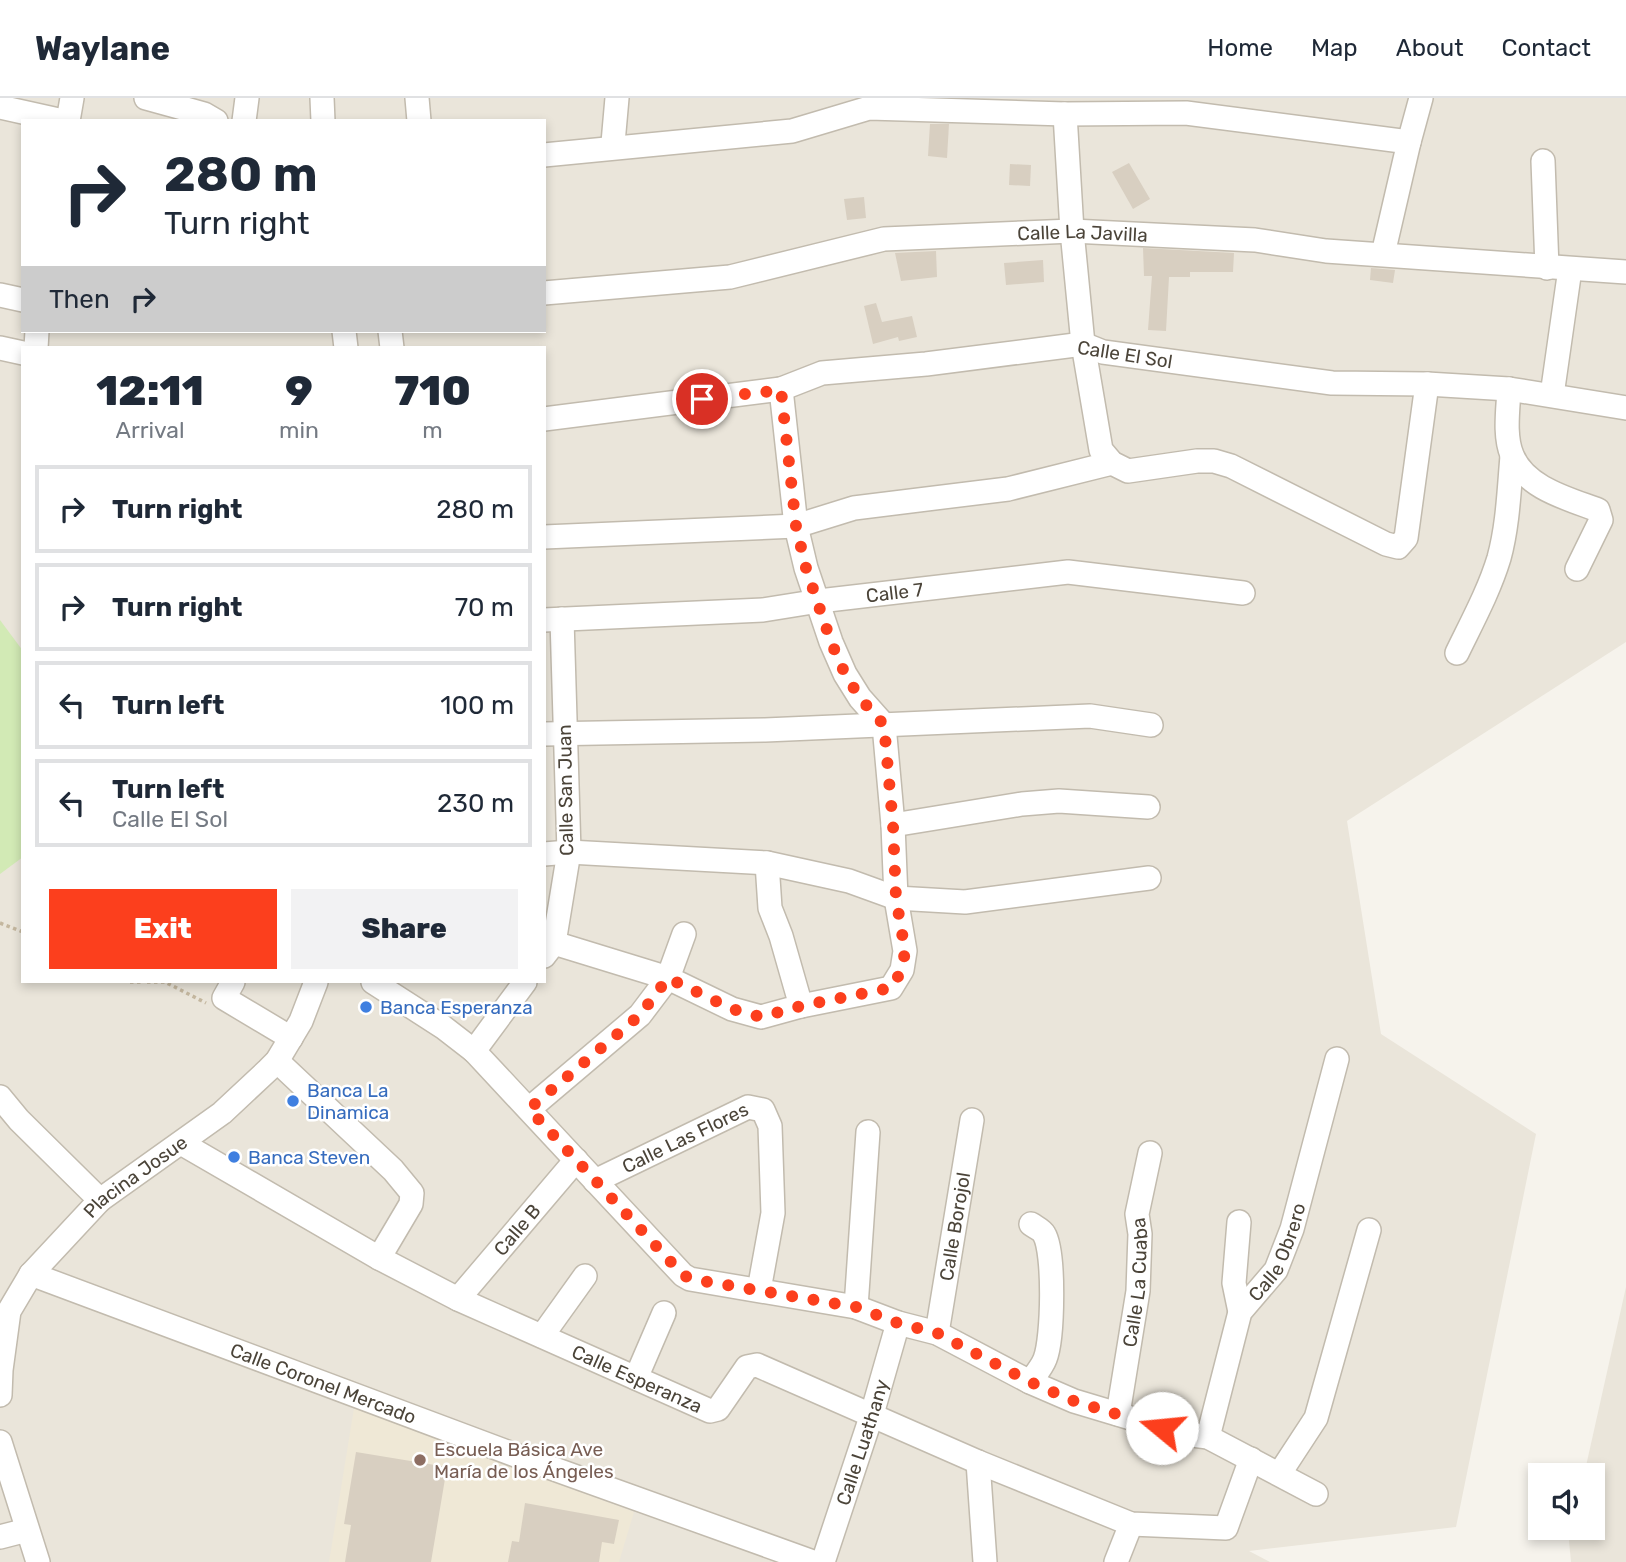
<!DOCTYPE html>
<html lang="en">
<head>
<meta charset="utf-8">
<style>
	body { margin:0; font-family:Rubik,sans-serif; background:#f2f2f3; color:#1f2937; height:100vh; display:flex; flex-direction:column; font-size:26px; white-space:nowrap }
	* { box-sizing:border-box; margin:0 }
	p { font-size:23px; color:#747a83 }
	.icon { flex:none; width:38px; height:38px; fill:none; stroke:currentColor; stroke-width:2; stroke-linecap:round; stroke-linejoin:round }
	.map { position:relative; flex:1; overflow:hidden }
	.sheet { position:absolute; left:21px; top:248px; width:525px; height:637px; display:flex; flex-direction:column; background:#fff; border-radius:0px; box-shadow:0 4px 10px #0003 }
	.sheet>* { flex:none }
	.banner { position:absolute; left:21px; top:21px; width:525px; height:214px; border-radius:0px; box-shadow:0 4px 10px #0003; background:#fff; color:#1f2937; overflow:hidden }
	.tools { position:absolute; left:1528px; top:1365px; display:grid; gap:14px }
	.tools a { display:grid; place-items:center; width:77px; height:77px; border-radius:0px; background:#fff; box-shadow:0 4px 10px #0003; font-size:35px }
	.pin { position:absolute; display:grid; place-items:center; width:60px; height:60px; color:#fff; margin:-30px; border:4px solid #fff; border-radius:50%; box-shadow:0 2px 7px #0007 }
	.me { position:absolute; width:77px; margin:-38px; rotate:287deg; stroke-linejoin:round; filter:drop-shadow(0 0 5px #0008) }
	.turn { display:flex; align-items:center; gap:24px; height:147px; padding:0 28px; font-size:32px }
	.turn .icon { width:91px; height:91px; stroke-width:2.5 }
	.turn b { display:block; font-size:49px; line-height:60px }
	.then { display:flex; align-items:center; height:66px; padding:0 28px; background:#0003; gap:14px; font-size:26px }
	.eta { display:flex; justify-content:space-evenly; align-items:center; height:119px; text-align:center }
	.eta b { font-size:42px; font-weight:800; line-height:49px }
	.action { display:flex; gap:14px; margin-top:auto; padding:14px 28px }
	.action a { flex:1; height:80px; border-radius:0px; background:#fc3f1d; color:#fff; font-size:28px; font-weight:800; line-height:80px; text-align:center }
	.action a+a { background:#f2f2f3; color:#1f2937 }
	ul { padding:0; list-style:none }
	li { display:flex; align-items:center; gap:21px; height:88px; margin:0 14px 10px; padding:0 14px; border:4px solid #e0e1e3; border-radius:0px }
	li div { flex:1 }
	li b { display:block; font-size:26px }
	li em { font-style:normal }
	header { display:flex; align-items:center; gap:42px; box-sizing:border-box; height:98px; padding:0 35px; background:#fff; border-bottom:2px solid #e0e1e3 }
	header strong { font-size:33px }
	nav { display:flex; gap:38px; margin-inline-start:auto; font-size:24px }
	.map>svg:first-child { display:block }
</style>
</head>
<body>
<header>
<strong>Waylane</strong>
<nav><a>Home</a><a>Map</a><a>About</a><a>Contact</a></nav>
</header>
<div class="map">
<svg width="1626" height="1464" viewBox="0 0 1626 1464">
	<rect width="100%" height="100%" fill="#f6f3ec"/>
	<g fill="#eae5da" fill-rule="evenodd">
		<path d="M0 0H1626V544L1347 723 1381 936 1536 1036 1456 1429 1249 1453 1270 1464H0ZM23 23H544V233H23ZM23 250H544V884H23Z"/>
		<polygon points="1626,1189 1626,1464 1571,1464 1569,1443 1572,1430 1592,1430 1592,1377 1584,1377"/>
	</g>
	<polygon fill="#efe8d6" points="354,1310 634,1414 619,1464 329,1464"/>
	<polygon fill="#d2eab5" points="0,522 23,553 23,759 0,776"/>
	<g fill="#d8cfc1">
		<polygon points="930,26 949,26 947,60 928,58"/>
		<polygon points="1129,65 1150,101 1133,111 1112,74"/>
		<polygon points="1010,66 1031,67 1030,88 1009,87"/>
		<polygon points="864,99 866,120 847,122 844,101"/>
		<polygon points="1143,150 1234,155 1233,174 1190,174 1190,179 1169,179 1166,233 1148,232 1152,178 1144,178"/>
		<polygon points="936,153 937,179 901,183 895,155"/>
		<polygon points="1043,162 1044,184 1006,187 1004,165"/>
		<polygon points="1371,170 1395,172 1393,185 1370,182"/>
		<polygon points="876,205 882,224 912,218 917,239 899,243 898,239 873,246 864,208"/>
		<polygon points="356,1354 447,1369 431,1464 345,1464 351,1427 344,1426"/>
		<polygon points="525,1405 619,1422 614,1446 602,1444 599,1464 508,1464 512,1443 519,1444"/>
	</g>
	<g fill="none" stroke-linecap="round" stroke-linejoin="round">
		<g stroke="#c2bbae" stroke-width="26">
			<g id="minor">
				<polyline points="146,0 204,16 216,23"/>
				<polyline points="322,0 323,23"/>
				<polyline points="417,0 419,23"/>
				<polyline points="0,9 63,23"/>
				<polyline points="1065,16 1072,133 1083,246 1101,352 1112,365 1128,373 1197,363 1214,363 1231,368 1386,446 1398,449 1406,440 1427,286"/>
				<polyline points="68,23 72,0"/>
				<polyline points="244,23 247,0"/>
				<polyline points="610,50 613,45 617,0"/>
				<polyline points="544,57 792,33 869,10 1065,16 1186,15 1409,44"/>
				<polyline points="1543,63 1547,170"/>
				<polyline points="1383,156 1409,44 1421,0"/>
				<path id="s1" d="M544 195 730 179 884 141 1072 133 1255 142 1326 153 1626 174"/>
				<polyline points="0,197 23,202"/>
				<polyline points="344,233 346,250"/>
				<polyline points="390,233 392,250"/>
				<polyline points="0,250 23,255"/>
				<polyline points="36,250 37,233"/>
				<polyline points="781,291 796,428 806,470 831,544 845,576 860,600 884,627 893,727 896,800 905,853 902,872 891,890 801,908"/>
				<path d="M1509 291C1508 312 1504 338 1512 357 1525 390 1569 401 1598 412L1601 422 1577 471"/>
				<polyline points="1552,297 1570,171"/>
				<polyline points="544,321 781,291 822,275 926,266 1083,246 1103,254 1332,285 1427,286 1509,291 1626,310"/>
				<polyline points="544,439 796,428 854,410 1008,391 1112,365"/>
				<path id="s2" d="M544 522 763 512 819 503 1068 474 1243 495"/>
				<path d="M1457 555C1472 524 1489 493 1499 460 1508 427 1509 392 1512 358"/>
				<polyline points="544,636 765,632 1090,618 1151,627"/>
				<polyline points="893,727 1022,706 1059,703 1148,709"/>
				<polyline points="544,756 569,754 767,765 849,783 896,800 965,804 1149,780"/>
				<polyline points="554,845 668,880 732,911 761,919 801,908 781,838 770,810 767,765"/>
				<polyline points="544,858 554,845 569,754 562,521"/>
				<polyline points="233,884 224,900 291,940"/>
				<polyline points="373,884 443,929 474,953 683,1177 690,1181 856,1209 898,1225 937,1235 1030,1284 1074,1303 1184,1336 1208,1339 1316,1396"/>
				<polyline points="474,953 525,884"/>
				<polyline points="277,963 393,1072 412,1095 411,1106 379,1160"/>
				<polyline points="0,999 19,1022 100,1102"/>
				<polyline points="529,1011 640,917 668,880 684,836"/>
				<path id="s3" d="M181 1045 379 1160 458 1201 710 1313 718 1311 747 1269 757 1267 978 1364 1131 1426 1226 1430 1251 1361"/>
				<path id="s4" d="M595 1083 748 1009 763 1012 770 1028 773 1115 759 1192"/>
				<polyline points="1239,1124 1234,1185 1240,1214"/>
				<path id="s5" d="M31 1176 518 1358 813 1464"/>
				<path id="s6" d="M458 1201 576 1062"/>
				<polyline points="856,1209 868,1034"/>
				<path id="s7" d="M937 1235 972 1022"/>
				<polyline points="542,1238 585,1178"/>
				<polyline points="636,1280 664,1215"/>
				<path d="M1030 1284C1035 1277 1042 1269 1045 1261 1053 1241 1055 1154 1044 1136 1042 1132 1035 1129 1031 1126"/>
				<path id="s8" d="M0 1297 1 1272 9 1213 31 1176 100 1102 222 1015 268 972 277 963 301 923 316 884"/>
				<path id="s9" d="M1118 1316 1138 1193 1140 1136 1137 1116 1150 1055"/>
				<path id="s10" d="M1208 1339 1240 1214 1276 1172 1292 1131 1337 961"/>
				<polyline points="0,1344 38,1464"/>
				<polyline points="978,1364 985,1464"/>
				<polyline points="1280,1375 1316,1320 1369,1132"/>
				<polyline points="0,1439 27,1432"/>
				<path id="s11" d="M823 1464 872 1316 898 1225"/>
				<polyline points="1116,1464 1131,1426"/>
			</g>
		</g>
		<g stroke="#c4b79f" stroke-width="3.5" stroke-dasharray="3.5 3.5" stroke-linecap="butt">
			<polyline points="0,825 23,834"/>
			<polyline points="130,884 143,884"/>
			<polyline points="147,884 165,884 206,905"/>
		</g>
		<use href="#minor" stroke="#fff" stroke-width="23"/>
	</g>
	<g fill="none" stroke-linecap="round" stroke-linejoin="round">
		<polyline stroke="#fc3f1d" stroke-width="12" stroke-dasharray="0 21.6" points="702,301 781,292 796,428 806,470 831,544 845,576 860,600 884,627 893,727 896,800 905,853 902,872 891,890 801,908 761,919 732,911 668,880 640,917 529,1011 683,1177 691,1181 856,1209 898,1225 937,1235 1030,1284 1074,1303 1162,1330"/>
	</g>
	<g fill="#3f7fe0" stroke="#fff" stroke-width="2.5">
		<circle cx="366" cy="909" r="7"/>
		<circle cx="293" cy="1003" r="7"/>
		<circle cx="234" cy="1059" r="7"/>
	</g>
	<circle fill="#8d6e63" stroke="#fff" stroke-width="2.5" cx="420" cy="1362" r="7"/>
	<g text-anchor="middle" stroke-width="5" stroke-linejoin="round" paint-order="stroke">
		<g font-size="19" fill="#4b4439" stroke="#fff">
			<text dy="7" stroke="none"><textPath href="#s1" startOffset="544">Calle La Javilla</textPath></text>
			<text transform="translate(1125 256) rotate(9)" y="7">Calle El Sol</text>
			<text dy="7" stroke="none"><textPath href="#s2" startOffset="352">Calle 7</textPath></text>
			<text transform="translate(565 692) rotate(-91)" y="7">Calle San Juan</text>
			<text dy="7" stroke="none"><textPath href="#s4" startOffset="100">Calle Las Flores</textPath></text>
			<text dy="7" stroke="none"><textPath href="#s8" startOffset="271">Placina Josue</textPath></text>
			<text dy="7" stroke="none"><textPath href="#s7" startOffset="108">Calle Borojol</textPath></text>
			<text dy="7" stroke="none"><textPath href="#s6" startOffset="91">Calle B</textPath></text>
			<text dy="7" stroke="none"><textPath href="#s10" startOffset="201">Calle Obrero</textPath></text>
			<text dy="7" stroke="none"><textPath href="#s9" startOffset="133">Calle La Cuaba</textPath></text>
			<text dy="7" stroke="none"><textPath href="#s3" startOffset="514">Calle Esperanza</textPath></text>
			<text dy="7" stroke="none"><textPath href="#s5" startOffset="312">Calle Coronel Mercado</textPath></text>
			<text dy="7" stroke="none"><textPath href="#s11" startOffset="126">Calle Luathany</textPath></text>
		</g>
		<g font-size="19" fill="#366cbe" stroke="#fff" text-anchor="start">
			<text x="380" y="916">Banca Esperanza</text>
			<text x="307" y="999">Banca La<tspan x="307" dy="22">Dinamica</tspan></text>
			<text x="248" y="1066">Banca Steven</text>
		</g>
		<g font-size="19" fill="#785e54" stroke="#fff" text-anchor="start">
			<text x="434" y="1358">Escuela Básica Ave<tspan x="434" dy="22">María de los Ángeles</tspan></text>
		</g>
	</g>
</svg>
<div class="tools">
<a><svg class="icon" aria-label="sound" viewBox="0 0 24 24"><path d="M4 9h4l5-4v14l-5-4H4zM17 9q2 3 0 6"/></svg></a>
</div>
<div class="pin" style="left:702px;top:301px;background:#d93025"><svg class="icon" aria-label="arrive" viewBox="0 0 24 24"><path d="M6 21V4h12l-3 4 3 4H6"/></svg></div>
<svg class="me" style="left:1162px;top:1330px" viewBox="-20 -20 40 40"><circle r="19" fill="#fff"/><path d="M0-13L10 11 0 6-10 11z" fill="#fc3f1d"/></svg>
<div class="banner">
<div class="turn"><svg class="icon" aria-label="right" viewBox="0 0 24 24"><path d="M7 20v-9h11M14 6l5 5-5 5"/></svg><div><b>280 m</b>Turn right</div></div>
<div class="then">Then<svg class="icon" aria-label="right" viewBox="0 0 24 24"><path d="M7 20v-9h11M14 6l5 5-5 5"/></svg></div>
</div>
<section class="sheet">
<div class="eta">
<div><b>12:11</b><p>Arrival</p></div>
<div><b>9</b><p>min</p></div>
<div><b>710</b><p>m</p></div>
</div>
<ul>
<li><svg class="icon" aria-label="right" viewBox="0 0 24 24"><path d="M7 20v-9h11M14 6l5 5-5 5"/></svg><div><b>Turn right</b></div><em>280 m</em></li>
<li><svg class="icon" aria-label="right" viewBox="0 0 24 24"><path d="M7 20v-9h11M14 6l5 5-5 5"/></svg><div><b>Turn right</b></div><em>70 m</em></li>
<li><svg class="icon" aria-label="left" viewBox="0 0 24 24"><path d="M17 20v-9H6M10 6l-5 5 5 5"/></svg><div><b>Turn left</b></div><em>100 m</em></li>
<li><svg class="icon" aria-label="left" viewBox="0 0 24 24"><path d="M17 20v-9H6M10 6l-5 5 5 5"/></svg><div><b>Turn left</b><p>Calle El Sol</p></div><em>230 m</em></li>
</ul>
<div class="action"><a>Exit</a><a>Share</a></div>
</section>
</div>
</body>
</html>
